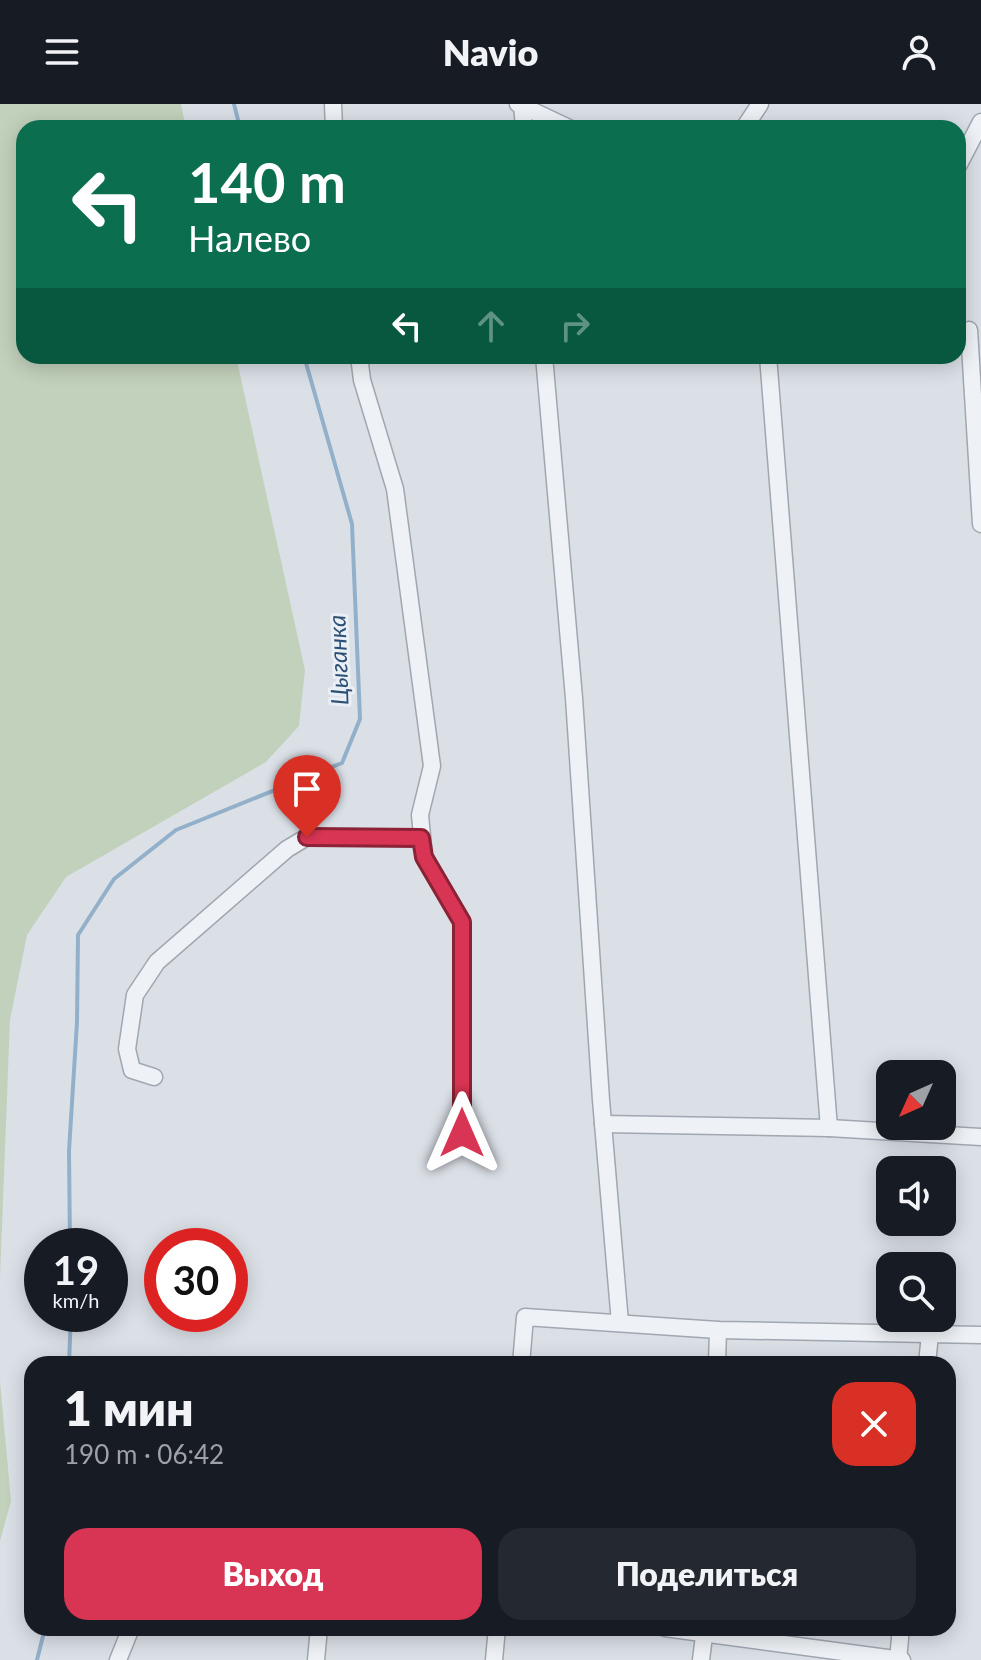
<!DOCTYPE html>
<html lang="ru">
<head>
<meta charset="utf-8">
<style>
	body { margin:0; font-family:Lato,sans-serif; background:#242831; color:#f1f3f6; height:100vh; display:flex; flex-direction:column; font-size:30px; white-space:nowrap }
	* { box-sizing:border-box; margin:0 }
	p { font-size:26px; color:#9ea1a6 }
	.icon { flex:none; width:44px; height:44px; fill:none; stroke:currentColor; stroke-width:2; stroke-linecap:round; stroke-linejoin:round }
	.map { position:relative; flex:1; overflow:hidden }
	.details { position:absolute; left:24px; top:1252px; width:932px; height:280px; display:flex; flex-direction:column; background:#171b24; border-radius:24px; box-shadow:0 4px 20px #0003 }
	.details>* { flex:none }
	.hud { position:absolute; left:16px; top:16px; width:950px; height:244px; border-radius:24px; box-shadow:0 4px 20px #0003; background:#0b6e4f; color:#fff; overflow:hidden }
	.needle { width:52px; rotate:225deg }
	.controls { position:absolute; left:876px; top:956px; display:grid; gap:16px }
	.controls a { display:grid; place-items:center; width:80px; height:80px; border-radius:16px; background:#171b24; box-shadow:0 4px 20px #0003; font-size:40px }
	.speed { position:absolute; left:24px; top:1124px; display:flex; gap:16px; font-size:40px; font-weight:700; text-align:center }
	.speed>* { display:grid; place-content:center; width:104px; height:104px; border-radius:50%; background:#171b24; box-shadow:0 4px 20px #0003; line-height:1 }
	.speed small { font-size:20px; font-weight:400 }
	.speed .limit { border:12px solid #d22; background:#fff; color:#111 }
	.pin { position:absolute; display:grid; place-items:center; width:68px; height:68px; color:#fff; margin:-82px -34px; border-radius:50% 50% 50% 0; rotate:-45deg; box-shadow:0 0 8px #0007 }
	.pin .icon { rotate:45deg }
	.me { position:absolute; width:88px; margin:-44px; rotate:0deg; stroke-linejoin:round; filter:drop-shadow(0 0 6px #0008) }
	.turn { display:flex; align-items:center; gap:28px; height:168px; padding:0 40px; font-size:36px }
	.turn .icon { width:104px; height:104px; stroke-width:2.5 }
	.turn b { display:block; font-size:56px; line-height:68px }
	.lanes { display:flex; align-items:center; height:76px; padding:0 40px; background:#0003; justify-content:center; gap:40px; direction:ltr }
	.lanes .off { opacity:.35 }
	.round { display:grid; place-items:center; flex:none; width:84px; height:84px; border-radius:24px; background:#242831 }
	.head { display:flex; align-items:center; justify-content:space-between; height:136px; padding:0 40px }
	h1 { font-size:48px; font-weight:800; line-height:60px }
	.button { display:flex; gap:16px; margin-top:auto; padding:16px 40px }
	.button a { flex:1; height:92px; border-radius:24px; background:#d73553; color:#fff; font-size:32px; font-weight:800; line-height:92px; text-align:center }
	.button a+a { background:#242831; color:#f1f3f6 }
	header { display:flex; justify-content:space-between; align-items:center; height:104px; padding:0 40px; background:#171b24; font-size:36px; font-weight:800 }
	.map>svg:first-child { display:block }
</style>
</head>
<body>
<header><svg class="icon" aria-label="menu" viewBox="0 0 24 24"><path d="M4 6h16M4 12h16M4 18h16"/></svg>Navio<svg class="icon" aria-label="person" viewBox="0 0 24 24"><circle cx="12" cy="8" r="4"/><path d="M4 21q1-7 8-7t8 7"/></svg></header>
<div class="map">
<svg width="981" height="1556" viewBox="0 0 981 1556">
	<rect width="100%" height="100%" fill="#dbe0e7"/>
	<g fill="#c2d1bc">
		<polygon points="0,0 181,0 186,24 24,24 24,252 236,252 305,566 299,622 266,658 66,773 27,831 10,916 0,1174"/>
		<polygon points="0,1277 11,1397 0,1437"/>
	</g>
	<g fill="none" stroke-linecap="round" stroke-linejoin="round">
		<g stroke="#93b0ca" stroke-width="4">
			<polyline points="234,0 240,24"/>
			<polyline points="70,1142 69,1047 77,918 78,831 114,775 176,726 342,659 360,615 352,420 304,252"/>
			<polyline points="69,1260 71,1210"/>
			<polyline points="37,1556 45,1524"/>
		</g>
		<g stroke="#a0a7b1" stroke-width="19">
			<g id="minor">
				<polyline points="333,0 334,24"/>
				<polyline points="518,0 569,24"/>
				<polyline points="522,0 524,24"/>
				<polyline points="744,24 760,0"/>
				<polyline points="958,62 981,18"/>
				<polyline points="969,226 981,420"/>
				<polyline points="359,252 362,276 395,385 432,662 420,711 424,753 462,818 462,1029"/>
				<polyline points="544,252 574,594 601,996 620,1219"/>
				<polyline points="768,252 829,1024"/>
				<polyline points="154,973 132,966 127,945 135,891 157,858 287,745 307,733 421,734"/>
				<polyline points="603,1020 829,1024 981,1033"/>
				<polyline points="521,1260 525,1213 718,1226 981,1231"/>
				<polyline points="717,1260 718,1226"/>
				<polyline points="927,1260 930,1230"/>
				<polyline points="665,1524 902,1556"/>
				<polyline points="118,1556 131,1524"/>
				<polyline points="316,1556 319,1524"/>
				<polyline points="494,1556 497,1524"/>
				<polyline points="701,1556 705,1524"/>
				<polyline points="898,1556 901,1524"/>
			</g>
		</g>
		<use href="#minor" stroke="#eef1f5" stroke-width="16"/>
	</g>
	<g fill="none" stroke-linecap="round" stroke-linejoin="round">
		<g stroke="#8c2236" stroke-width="20">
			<polyline id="route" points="307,733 421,734 424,753 462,818 462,1029"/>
		</g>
		<use href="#route" stroke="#d73553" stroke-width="14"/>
	</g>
	<g text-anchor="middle" stroke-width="6" stroke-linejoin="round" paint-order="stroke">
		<g font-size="24" font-style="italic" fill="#2c4f74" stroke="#eaeff5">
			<text transform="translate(339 556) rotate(-92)" y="8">Цыганка</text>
		</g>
	</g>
</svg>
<div class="controls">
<a><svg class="needle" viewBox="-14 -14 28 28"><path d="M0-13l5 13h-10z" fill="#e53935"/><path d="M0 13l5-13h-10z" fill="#9ea1a6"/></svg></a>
<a><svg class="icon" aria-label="sound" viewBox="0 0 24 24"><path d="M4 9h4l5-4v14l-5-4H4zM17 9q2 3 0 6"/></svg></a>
<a><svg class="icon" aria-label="search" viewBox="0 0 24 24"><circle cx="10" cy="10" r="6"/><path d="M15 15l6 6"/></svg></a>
</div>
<div class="speed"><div>19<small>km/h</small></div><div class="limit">30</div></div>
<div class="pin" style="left:307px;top:733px;background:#d93025"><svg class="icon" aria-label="arrive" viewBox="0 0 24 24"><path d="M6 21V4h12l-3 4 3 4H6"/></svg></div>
<svg class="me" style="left:462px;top:1029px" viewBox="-20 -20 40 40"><path d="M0-17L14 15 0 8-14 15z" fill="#d73553" stroke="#fff" stroke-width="4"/></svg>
<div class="hud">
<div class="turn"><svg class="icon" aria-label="left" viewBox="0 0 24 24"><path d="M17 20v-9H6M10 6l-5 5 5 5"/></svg><div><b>140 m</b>Налево</div></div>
<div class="lanes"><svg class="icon" aria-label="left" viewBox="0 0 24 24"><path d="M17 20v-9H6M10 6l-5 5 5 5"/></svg><svg class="icon off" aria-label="ahead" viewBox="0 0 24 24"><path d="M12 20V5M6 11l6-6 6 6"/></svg><svg class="icon off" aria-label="right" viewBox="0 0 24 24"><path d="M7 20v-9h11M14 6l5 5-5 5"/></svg></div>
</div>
<section class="details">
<div class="head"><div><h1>1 мин</h1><p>190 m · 06:42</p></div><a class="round" style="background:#d93025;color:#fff"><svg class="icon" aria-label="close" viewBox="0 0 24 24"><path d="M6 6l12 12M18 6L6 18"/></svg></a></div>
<div class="button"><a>Выход</a><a>Поделиться</a></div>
</section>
</div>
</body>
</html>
